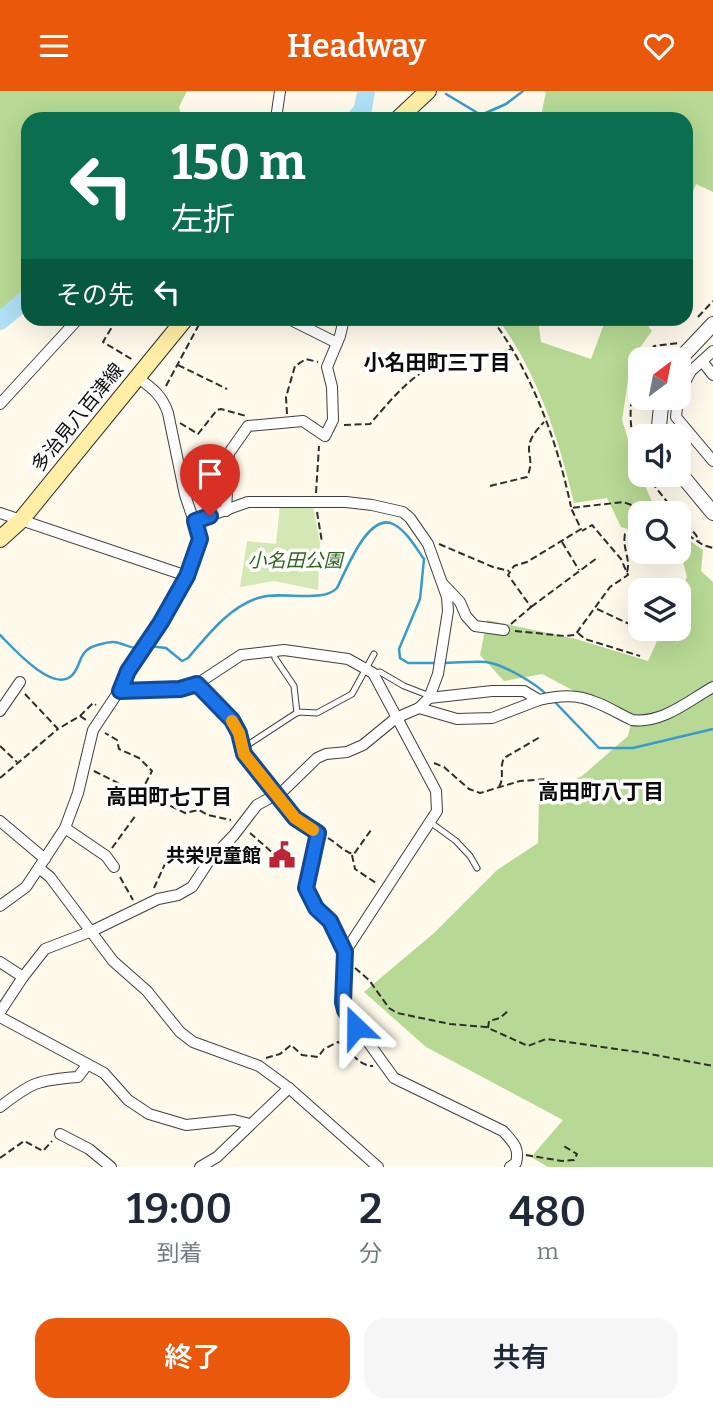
<!DOCTYPE html>
<html lang="ja">
<head>
<meta charset="utf-8">
<style>
	body { margin:0; font-family:Bitter,"Noto Sans JP",serif; background:#f6f6f7; color:#1f2937; height:100vh; display:flex; flex-direction:column; font-size:26px; white-space:nowrap }
	* { box-sizing:border-box; margin:0 }
	p { font-size:23px; color:#747a83 }
	.icon { flex:none; width:38px; height:38px; fill:none; stroke:currentColor; stroke-width:2; stroke-linecap:round; stroke-linejoin:round }
	.map { position:relative; height:1076px; overflow:hidden }
	.panel { display:flex; flex-direction:column; background:#fff; flex:1 }
	.panel>* { flex:none }
	.guide { position:absolute; left:21px; top:21px; width:672px; height:214px; border-radius:21px; box-shadow:0 7px 28px #0002; background:#0b6e4f; color:#fff; overflow:hidden }
	.needle { width:46px; rotate:32deg }
	.buttons { position:absolute; left:628px; top:256px; display:grid; gap:14px }
	.buttons a { display:grid; place-items:center; width:63px; height:63px; border-radius:14px; background:#fff; box-shadow:0 7px 28px #0002; font-size:35px }
	.pin { position:absolute; display:grid; place-items:center; width:60px; height:60px; color:#fff; margin:-72px -30px; border-radius:50% 50% 50% 0; rotate:-45deg; box-shadow:0 0 7px #0007 }
	.pin .icon { rotate:45deg }
	.me { position:absolute; width:77px; margin:-38px; rotate:337deg; stroke-linejoin:round; filter:drop-shadow(0 0 5px #0008) }
	.turn { display:flex; align-items:center; gap:24px; height:147px; padding:0 35px; font-size:32px }
	.turn .icon { width:91px; height:91px; stroke-width:2.5 }
	.turn b { display:block; font-size:49px; line-height:60px }
	.then { display:flex; align-items:center; height:66px; padding:0 35px; background:#0003; gap:14px; font-size:26px }
	.eta { display:flex; justify-content:space-evenly; align-items:center; height:119px; text-align:center }
	.eta b { font-size:42px; font-weight:600; line-height:49px }
	.primary-button { display:flex; gap:14px; margin-top:auto; padding:14px 35px }
	.primary-button a { flex:1; height:80px; border-radius:21px; background:#ea580c; color:#fff; font-size:28px; font-weight:600; line-height:80px; text-align:center }
	.primary-button a+a { background:#f6f6f7; color:#1f2937 }
	header { display:flex; justify-content:space-between; align-items:center; height:91px; padding:0 35px; background:#ea580c; color:#fff; font-size:32px; font-weight:600 }
	.map>svg:first-child { display:block }
</style>
</head>
<body>
<header><svg class="icon" aria-label="menu" viewBox="0 0 24 24"><path d="M4 6h16M4 12h16M4 18h16"/></svg>Headway<svg class="icon" aria-label="heart" viewBox="0 0 24 24"><path d="M12 20l-8-8c-3-5 5-10 8-4 3-6 11-1 8 4z"/></svg></header>
<div class="map">
<svg width="713" height="1076" viewBox="0 0 713 1076">
	<rect width="100%" height="100%" fill="#fffaeb"/>
	<polygon fill="#d3e8b5" points="280,414 313,415 320,452 318,499 274,490 240,496 247,450 276,453"/>
	<g fill="#b8d995">
		<polygon points="0,0 187,0 179,16 182,28 28,28 28,195 0,226"/>
		<polygon points="546,0 713,0 713,101 696,93 686,118 686,28 527,28 541,26"/>
		<path d="M498 228H538L541 251 591 268 606 228H643L652 240 631 269 622 329 636 374 657 422H640V442L621 436 607 407 574 412C559 348 537 281 498 228Z"/>
		<polygon points="679,442 703,459 701,480 713,491 713,1076 548,1076 531,1066 563,1029 426,956 364,901 434,842 497,779 538,752 539,707 582,685 628,645 633,623 576,601 542,583 504,590 480,564 487,529 576,548 648,570 663,537 679,537 679,504 687,486 683,471 669,460 679,460"/>
	</g>
	<g fill="none" stroke-linecap="round" stroke-linejoin="round">
		<g stroke="#379bcc" stroke-width="2.5">
			<polyline points="446,3 481,24 506,13 523,0"/>
			<path d="M0 544C13 557 51 600 70 586 80 579 78 566 87 559 91 555 107 551 113 551 122 551 130 558 139 557"/>
			<path d="M149 555 166 557 182 570 188 567C208 544 228 517 258 507 279 499 322 513 337 497 346 480 369 418 395 434 407 441 416 457 424 468L420 508 399 558 400 567 408 572H435"/>
			<path d="M442 572C456 572 472 570 486 571 503 573 537 593 548 605"/>
			<polyline points="553,609 599,657 633,657 713,638"/>
		</g>
		<g stroke="#b0e0f6" stroke-width="18">
			<polyline points="355,28 363,18 366,0"/>
			<polyline points="0,230 28,207"/>
		</g>
		<g stroke="#3f3f3f" stroke-width="7">
			<g id="service">
				<polyline points="274,560 275,567 294,595 297,622"/>
				<polyline points="373,582 380,581 404,595 430,605"/>
				<polyline points="243,657 298,621 317,622 352,603 374,563"/>
				<polyline points="430,731 456,750 470,765 477,777"/>
			</g>
		</g>
		<g stroke="#3f3f3f" stroke-width="12">
			<g id="minor">
				<polyline points="276,28 280,0"/>
				<polyline points="289,228 337,252"/>
				<polyline points="702,270 713,284"/>
				<polyline points="679,302 691,280 713,260"/>
				<polyline points="678,306 676,326 713,370"/>
				<polyline points="0,313 78,228"/>
				<polyline points="226,420 229,362 248,335 303,330 325,345 333,329 332,296 327,276 340,245 344,228"/>
				<polyline points="0,422 187,485"/>
				<polyline points="444,494 460,511 466,525 475,535 504,539"/>
				<polyline points="197,593 232,629 238,642 244,663 295,727 318,742 306,797 316,817 330,830 345,861"/>
				<path d="M120 600 180 598 197 593 241 564 284 559 348 568 373 582 436 700 437 720 345 861V919L394 987 503 1040C513 1051 520 1057 516 1072L510 1076"/>
				<path d="M429 607 492 600H524L539 609C582 599 594 610 632 629 662 633 688 610 713 596"/>
				<polyline points="419,617 457,628 492,627 539,609"/>
				<polyline points="0,620 20,591"/>
				<polyline points="0,730 45,768"/>
				<polyline points="65,737 106,765 114,776"/>
				<polyline points="39,777 50,786 113,870 147,900 180,941 193,951 259,975 289,997 378,1076"/>
				<path d="M0 815 26 796 65 737 78 702 93 639 123 594 128 580 161 531 187 485 196 462 200 448 185 404 168 322C162 304 152 297 137 286"/>
				<polyline points="0,871 23,886"/>
				<polyline points="0,921 23,886 45,858 92,840 158,808 178,804 192,796 209,770 234,744 257,714 283,700 317,667 326,663 347,661 363,654 396,627 419,617 429,607 438,583 448,520 447,506 428,453 410,427 403,421 372,414 346,411 248,411 195,430"/>
				<polyline points="0,926 104,982 128,1009 149,1023 186,1034 234,1029 250,1033"/>
				<path d="M0 1016C32 991 38 989 78 986L87 974"/>
				<polyline points="60,1043 89,1058 111,1076"/>
				<polyline points="200,1076 217,1066 289,997"/>
			</g>
		</g>
		<g stroke="#3f3f3f" stroke-width="16">
			<g id="tertiary">
				<polyline points="679,269 713,233"/>
				<polyline points="661,345 659,335 662,306"/>
				<polyline points="679,381 713,422"/>
			</g>
		</g>
		<g stroke="#2e2e2e" stroke-width="18">
			<g id="secondary">
				<polyline points="398,28 428,0"/>
				<polyline points="0,448 21,429 185,228"/>
			</g>
		</g>
		<g stroke="#2e2e2e" stroke-width="2" stroke-dasharray="7 3.5" stroke-linecap="butt">
			<polyline points="698,226 713,210"/>
			<polyline points="114,228 115,231 103,251 133,269"/>
			<path d="M492 228C532 282 557 349 571 416"/>
			<polyline points="646,268 654,255 679,252"/>
			<polyline points="178,274 227,298"/>
			<path d="M640 278C626 310 629 342 640 374"/>
			<polyline points="166,295 202,228"/>
			<polyline points="287,323 286,306 295,275 306,268 318,271"/>
			<polyline points="180,332 198,343 217,319 221,318 246,325"/>
			<path d="M344 334 370 333C392 308 415 277 449 270 470 265 495 267 513 257"/>
			<polyline points="645,383 676,422"/>
			<path d="M490 395 527 386C538 362 516 360 544 331"/>
			<polyline points="316,402 319,355"/>
			<polyline points="317,421 322,451"/>
			<polyline points="679,425 696,444 699,450"/>
			<polyline points="679,438 703,454 713,457"/>
			<polyline points="562,451 579,479"/>
			<polyline points="439,453 493,476 509,480"/>
			<polyline points="637,465 641,460"/>
			<path d="M627 481C631 468 622 457 625 443L640 447"/>
			<polyline points="531,516 597,467"/>
			<polyline points="597,518 653,544"/>
			<polyline points="511,533 531,516 508,484 514,475 527,471 581,438 571,417 623,411 654,422"/>
			<polyline points="515,540 565,545 575,544 610,496 628,484 621,468 592,434 582,440"/>
			<polyline points="578,542 585,548 640,565"/>
			<polyline points="25,603 58,638 80,625 93,612 96,614"/>
			<polyline points="80,625 86,629"/>
			<polyline points="0,655 17,671"/>
			<polyline points="434,672 444,676 469,698 480,702 520,690 549,688"/>
			<polyline points="94,680 140,703 152,680 139,667 119,658 117,649 105,642"/>
			<polyline points="0,687 58,638"/>
			<path d="M499 696C505 686 499 677 504 667L540 646"/>
			<polyline points="142,701 185,722 199,719 208,724 231,729"/>
			<polyline points="250,742 274,763"/>
			<path d="M328 747C337 752 345 762 354 763L371 739"/>
			<polyline points="112,757 136,724"/>
			<polyline points="352,764 355,778 376,792"/>
			<polyline points="120,786 133,809"/>
			<polyline points="154,797 165,773"/>
			<polyline points="355,877 369,889 389,917 397,922 450,933 486,936 528,955 546,948 645,962 713,975"/>
			<polyline points="488,937 489,930 500,927 509,919"/>
			<path d="M266 967 280 963 291 954 302 964 318 966 324 958 338 951C353 959 355 974 373 975"/>
			<polyline points="526,1064 562,1070 574,1069 577,1063 562,1054"/>
			<polyline points="0,1067 24,1050 43,1060 52,1050"/>
		</g>
		<use href="#service" stroke="#fff" stroke-width="5"/>
		<use href="#minor" stroke="#fff" stroke-width="10"/>
		<use href="#tertiary" stroke="#fff" stroke-width="14"/>
		<use href="#secondary" stroke="#ffefa6" stroke-width="16"/>
	</g>
	<g fill="none" stroke-linecap="round" stroke-linejoin="round">
		<g stroke="#114b97" stroke-width="18">
			<polyline id="route" points="210,425 195,430 200,448 187,485 161,531 128,580 120,600 180,598 197,593 232,629 239,642 244,663 295,727 318,742 306,797 316,817 330,830 345,861 343,911 345,919 356,936"/>
		</g>
		<use href="#route" stroke="#1a73e8" stroke-width="12"/>
		<polyline stroke="#f59e0b" stroke-width="12" points="232,630 239,642 244,663 295,727 313,739"/>
	</g>
	<defs>
		<g id="civic-bare" transform="scale(2.1)"><path d="M-.6-6.5H3V-4.5H.6V-3L4-1V1h2V6H-6V1h2V-1L-.6-3ZM-1.2 2.5V6h2.4V2.5Z" fill="#bb2536" stroke="#fff" stroke-width="2.5" paint-order="stroke"/></g>
	</defs>
	<g fill-rule="evenodd">
		<use href="#civic-bare" x="282" y="764"/>
	</g>
	<g text-anchor="middle" stroke-width="7" stroke-linejoin="round" paint-order="stroke">
		<g font-size="19" fill="#0c0c0c" stroke="#fff">
			<text transform="translate(77 326) rotate(-51)" y="7">多治見八百津線</text>
		</g>
		<g font-size="19" font-style="italic" fill="#30631d" stroke="#fff">
			<text x="295" y="476">小名田公園</text>
		</g>
		<g font-size="19" font-weight="bold" fill="#0c0c0c" stroke="#fff" text-anchor="end">
			<text x="261" y="771">共栄児童館</text>
		</g>
		<g font-size="21" font-weight="bold" fill="#0c0c0c" stroke="#fff">
			<text x="437" y="279">小名田町三丁目</text>
			<text x="601" y="708">高田町八丁目</text>
			<text x="169" y="713">高田町七丁目</text>
		</g>
	</g>
</svg>
<div class="buttons">
<a><svg class="needle" viewBox="-14 -14 28 28"><path d="M0-13l5 13h-10z" fill="#e53935"/><path d="M0 13l5-13h-10z" fill="#747a83"/></svg></a>
<a><svg class="icon" aria-label="sound" viewBox="0 0 24 24"><path d="M4 9h4l5-4v14l-5-4H4zM17 9q2 3 0 6"/></svg></a>
<a><svg class="icon" aria-label="search" viewBox="0 0 24 24"><circle cx="10" cy="10" r="6"/><path d="M15 15l6 6"/></svg></a>
<a><svg class="icon" aria-label="layers" viewBox="0 0 24 24"><path d="M12 4l9 5-9 5-9-5zM3 14l9 5 9-5"/></svg></a>
</div>
<div class="pin" style="left:210px;top:425px;background:#d93025"><svg class="icon" aria-label="arrive" viewBox="0 0 24 24"><path d="M6 21V4h12l-3 4 3 4H6"/></svg></div>
<svg class="me" style="left:356px;top:936px" viewBox="-20 -20 40 40"><path d="M0-17L14 15 0 8-14 15z" fill="#1a73e8" stroke="#fff" stroke-width="4"/></svg>
<div class="guide">
<div class="turn"><svg class="icon" aria-label="left" viewBox="0 0 24 24"><path d="M17 20v-9H6M10 6l-5 5 5 5"/></svg><div><b>150 m</b>左折</div></div>
<div class="then">その先<svg class="icon" aria-label="left" viewBox="0 0 24 24"><path d="M17 20v-9H6M10 6l-5 5 5 5"/></svg></div>
</div>
</div>
<section class="panel">
<div class="eta">
<div><b>19:00</b><p>到着</p></div>
<div><b>2</b><p>分</p></div>
<div><b>480</b><p>m</p></div>
</div>
<div class="primary-button"><a>終了</a><a>共有</a></div>
</section>
</body>
</html>
